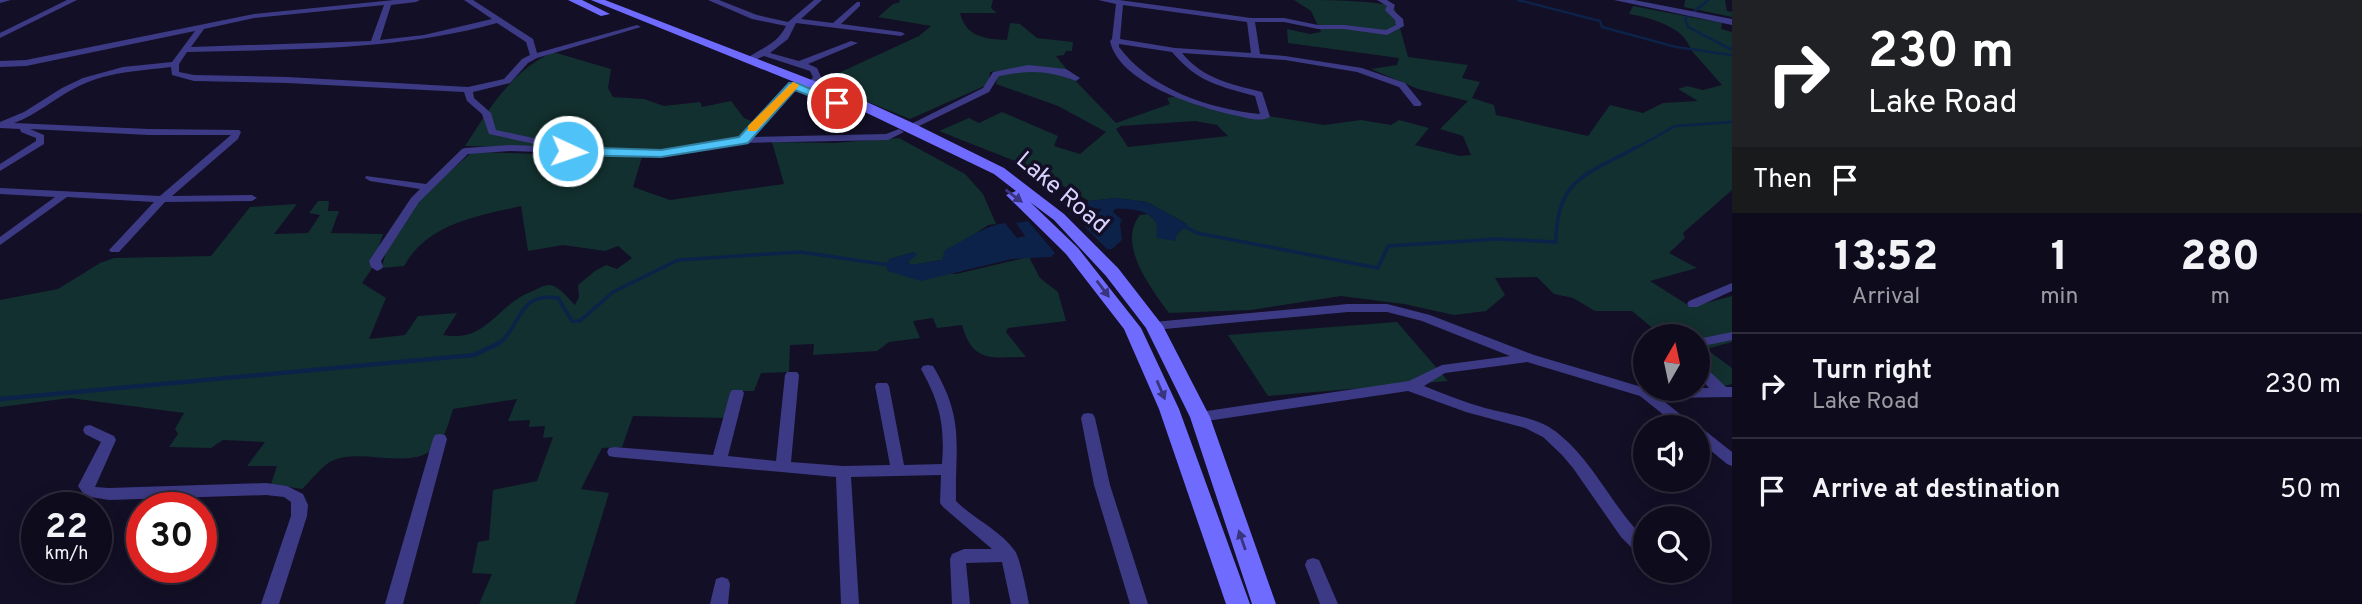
<!DOCTYPE html>
<html lang="en">
<head>
<meta charset="utf-8">
<style>
	body { margin:0; font-family:Overpass,sans-serif; background:#1c1929; color:#f1f3f6; height:100vh; display:flex; flex-direction:column; font-size:26px; white-space:nowrap }
	* { box-sizing:border-box; margin:0 }
	p { font-size:23px; color:#9b9ba3 }
	.icon { flex:none; width:38px; height:38px; fill:none; stroke:currentColor; stroke-width:2; stroke-linecap:round; stroke-linejoin:round }
	.map { position:relative; flex:1; overflow:hidden }
	.details { display:flex; flex-direction:column; background:#0e0b1c; width:630px }
	.details>* { flex:none }
	.guide { background:#202124; color:#fff; overflow:hidden }
	.needle { width:46px; rotate:9deg }
	.controls { position:absolute; left:1633px; top:324px; display:grid; gap:14px }
	.controls a { display:grid; place-items:center; width:77px; height:77px; border-radius:50%; background:#0e0b1c; box-shadow:0 4px 18px #0003,0 0 0 2px #2e2b3b; font-size:35px }
	.speed { position:absolute; left:21px; top:492px; display:flex; gap:14px; font-size:35px; font-weight:700; text-align:center }
	.speed>* { display:grid; place-content:center; width:91px; height:91px; border-radius:50%; background:#0e0b1c; box-shadow:0 4px 18px #0003,0 0 0 2px #2e2b3b; line-height:1 }
	.speed small { font-size:18px; font-weight:400 }
	.speed .limit { border:10px solid #d22; background:#fff; color:#111 }
	.pin { position:absolute; display:grid; place-items:center; width:60px; height:60px; color:#fff; margin:-30px; border:4px solid #fff; border-radius:50%; box-shadow:0 2px 7px #0007 }
	.me { position:absolute; width:77px; margin:-38px; rotate:93deg; stroke-linejoin:round; filter:drop-shadow(0 0 5px #0008) }
	.turn { display:flex; align-items:center; gap:24px; height:147px; padding:0 21px; font-size:32px }
	.turn .icon { width:91px; height:91px; stroke-width:2.5 }
	.turn b { display:block; font-size:49px; line-height:60px }
	.then { display:flex; align-items:center; height:66px; padding:0 21px; background:#0003; gap:14px; font-size:26px }
	.eta { display:flex; justify-content:space-evenly; align-items:center; height:119px; text-align:center }
	.eta b { font-size:42px; font-weight:800; line-height:49px }
	ul { padding:0; list-style:none }
	li { display:flex; align-items:center; gap:21px; height:105px; padding:0 21px; border-top:2px solid #2e2b3b }
	li div { flex:1 }
	li b { display:block; font-size:26px }
	li em { font-style:normal }
	main { display:flex; flex:1; min-height:0 }
	.map>svg:first-child { display:block }
</style>
</head>
<body>
<main>
<div class="map">
<svg width="1732" height="604" viewBox="0 0 1732 604">
	<rect width="100%" height="100%" fill="#130f26"/>
	<g fill="#12302f" fill-rule="evenodd">
		<path d="M899 0H993L991 8 997 13H960C966 37 985 39 1007 40L1010 23 1020 24 1037 38 1073 42 1072 51H1066L1064 55 1056 56 1067 70 1028 67 990 72 989 84 910 119 819 82 919 36 931 26 878 17 893 4 900 2Z"/>
		<path d="M1294 0C1325 0 1365 0 1394 6L1408 57 1468 65 1462 78 1480 82 1472 98 1494 105 1496 115 1588 136 1610 105 1643 113 1663 103 1698 101 1678 89 1687 86 1703 90 1722 85 1691 50C1685 27 1649 17 1629 14L1633 6 1722 23 1721 29 1732 32V190L1683 233 1685 238 1669 253 1697 268 1650 281 1691 307 1732 296V342L1706 349 1732 368V384L1724 386 1698 364V336H1662L1632 311H1595L1573 298 1554 294 1537 277 1495 278 1505 295 1486 311 1454 315 1404 304 1341 296 1251 310 1169 313C1152 289 1116 245 1140 215L1148 214 1176 241V236L1187 224 1147 202 1116 198 1089 201 1030 167 939 131 969 118 979 123 1002 112 1058 136 1054 146 1080 154 1106 132 1058 106 996 84 998 76 1023 69 1068 73 1116 123 1170 104 1167 98C1185 92 1201 113 1218 108L1324 125 1361 120 1391 125 1399 120 1429 128 1415 145 1460 156 1471 155 1463 136 1440 129 1468 101 1418 89 1371 69 1397 65 1399 58 1288 43 1287 29 1310 34 1321 32 1311 11ZM1195 121 1217 125 1228 136 1128 147 1116 129 1121 126Z"/>
		<polygon points="1685,0 1725,0 1727,11 1732,12 1732,17 1684,7"/>
		<path d="M553 52 611 69 608 88 613 97 644 99 664 106 700 102 702 107 731 101 744 118 754 122 738 137 656 151 465 146C491 107 510 72 553 52Z"/>
		<path d="M899 138 965 174 983 194 996 224 988 225 944 255 942 260 911 265 908 262 914 252 890 259 886 265 956 274 1029 257 1040 278 1058 292 1066 321 1008 328 1006 332 1026 357C992 357 973 364 962 325L937 328 933 318 913 321 920 338 889 342 877 351 813 355 814 344 790 345 789 372 761 373 754 391H736L725 418 633 416 622 447 602 448 581 489 609 493 575 604H479L492 574 472 573 478 542 489 540 493 490 537 481 553 437 543 438 545 426 529 427 530 420 508 421 517 399 453 409C450 418 448 427 444 435 424 478 367 446 334 460 323 464 311 481 302 489L271 484 277 466H247L265 442 223 440 211 448 169 447 178 434 175 429 184 413 70 398 0 407V300L58 289 100 263 114 258 211 256 250 207 297 204 274 234 308 233 320 215 309 213 318 201H329L328 211H339L331 233 383 234 371 270 362 283 386 298 369 339 405 335 418 316 457 313 443 335C488 343 496 304 533 291 537 289 544 285 549 285 558 285 569 299 575 305L579 297 578 285 595 271 606 265 617 269 632 258 618 246 605 251 563 245 528 251 521 206C477 216 428 223 404 266L381 268C385 258 387 246 392 237 411 203 444 177 472 152L642 157 633 187 670 200 784 184 772 142 834 143Z"/>
		<polygon points="1397,322 1448,381 1268,396 1228,335"/>
	</g>
	<g fill="#0c2248">
		<path d="M1116 198 1147 202 1187 224 1176 236V241L1157 238C1156 234 1157 230 1157 226 1154 210 1128 208 1115 209L1113 212 1122 220 1120 224 1122 240 1112 249H1107L1085 227 1102 209 1088 208 1074 216 1069 213 1089 201Z"/>
		<path d="M1028 221 1055 253 1051 257 1012 259 921 281 888 271 886 265 890 259 914 252 917 255 908 262 911 265 942 260 945 250C965 240 984 226 1005 223L1017 238 1025 236 1016 223Z"/>
	</g>
	<g fill="none" stroke-linecap="round" stroke-linejoin="round">
		<g stroke="#0c2248" stroke-width="2.5">
			<polyline points="1518,0 1600,21 1602,27 1676,47 1732,55"/>
			<polyline points="1708,0 1685,19 1688,27 1732,50"/>
			<polyline points="1634,149 1675,126 1732,122"/>
		</g>
		<g stroke="#0c2248" stroke-width="3.5">
			<path d="M1182 225 1197 233 1378 268 1388 246 1498 239 1556 242C1556 178 1588 174 1637 147"/>
			<path d="M497 345C523 326 516 292 558 298L572 321H580L613 292 678 260 800 252 889 265"/>
		</g>
		<polyline stroke="#0c2248" stroke-width="4.5" points="0,399 474,355 499,343"/>
		<g fill="#3d3a85" fill-rule="evenodd">
			<polygon points="0,0 11,0 0,3"/>
			<polygon points="67,0 77,0 0,38 0,33"/>
			<path d="M394 0H420L416 2 391 5 380 40 424 35 492 19 464 0H473L533 39 537 53 637 25 641 27 537 58 528 63 510 83 473 92 474 98 491 113 496 130 547 141 549 143 544 146 489 134 482 114 467 101 464 92 287 83 194 81 172 75 171 67C138 71 105 72 75 88 54 99 36 115 14 123L149 129 239 130 241 132 238 139 172 196 252 195 257 198 252 201 165 202 119 252H111L109 250 111 248 154 202 67 197 0 245V237L55 197 0 194V188L160 196 231 135H149L30 129 44 135V144L0 171V164L36 141V138L21 132 20 129 0 128V122L24 112 62 88 83 78 123 67 172 62 195 31 26 66 0 67V61L26 60 254 14ZM384 5 371 41 191 47 204 29 254 18ZM497 23 526 42 530 55 522 59 504 79 468 87 287 77 194 75 179 72V64L187 52C292 49 396 51 497 23Z"/>
			<path d="M708 0H719L757 15 788 22 814 0H822L801 19 833 23 857 2H860V6L841 24 901 32 905 34 901 36 796 23 788 39 770 53 799 61 851 41 858 43 808 64 817 68 821 77 814 87 811 88 807 85 813 77 810 71 764 56 748 63 744 60C759 49 777 45 786 26L752 19Z"/>
			<path d="M1098 0H1119L1251 18H1284L1318 25H1344L1386 30 1396 25 1395 20 1385 10 1387 6 1377 0H1387L1395 5 1393 10 1403 19 1404 26 1387 35 1344 29H1318L1284 22H1255L1260 54 1285 56 1362 68 1405 83 1422 104 1420 106H1414L1399 87 1357 72 1285 60 1182 53C1203 79 1231 84 1262 92L1270 117C1259 123 1244 117 1233 115 1195 106 1119 83 1110 41L1112 39 1116 4ZM1123 5 1247 22 1251 53 1175 48 1120 39ZM1119 44 1172 52C1197 82 1219 86 1255 96L1260 114C1209 109 1150 89 1119 47Z"/>
			<path d="M1028 65 1066 69 1080 78 1076 81C1048 70 1029 70 999 76L989 92 913 129 910 130 905 127 983 88 993 72Z"/>
			<polygon points="793,82 796,83 796,87 751,137 886,134 899,129 904,132 888,140 743,143 661,156 510,151 468,154 419,202 381,261 383,267 381,269 377,271 371,267 369,261 411,198 420,189 370,181 365,178 366,176 426,184 462,149 465,148 510,145 661,150 735,139 740,138 790,83"/>
			<polygon points="1732,283 1732,291 1697,307 1689,307 1687,304 1689,301"/>
			<path d="M1348 304H1387L1430 315 1534 355 1645 388H1709L1698 375V364L1703 365 1726 387H1732V397L1660 398 1696 427H1679L1640 396 1527 362 1445 373 1424 386C1444 394 1464 402 1485 408 1510 415 1540 417 1560 435 1595 464 1613 508 1645 539V548L1639 551 1633 549 1621 537 1573 468 1562 455 1543 437 1525 428 1466 412 1408 391 1200 422 1195 421 1193 417 1195 413 1200 412 1409 381 1442 365 1510 356 1422 321 1387 312H1348L1154 330 1148 326 1154 322Z"/>
			<polygon points="1732,332 1732,340 1698,347 1698,339"/>
			<path d="M928 365 933 366C965 420 955 443 956 501 974 519 1000 530 1015 551 1020 558 1027 593 1029 604H1011L1002 562 966 563 970 604H952L950 559 952 554 964 549H992L943 507 940 503 941 475 851 477 859 604H841L836 477 614 457 609 456 607 452 609 448 614 447 713 455 730 393 732 390H742L744 393 728 456 776 461 785 375 787 372H797L799 375 791 462 843 466 890 465 875 386 877 383H887L889 386 904 465 942 464C945 425 940 403 921 369L923 366Z"/>
			<polygon points="1088,413 1093,414 1095,418 1110,485 1148,604 1130,604 1094,485 1081,418 1083,414"/>
			<polygon points="90,425 114,436 116,440 95,487 109,488 266,483 287,486 303,494 308,505 307,516 279,604 261,604 291,516 291,502 284,497 266,495 109,500 85,496 78,486 101,442 85,434 83,430 85,426"/>
			<polygon points="1698,428 1703,429 1732,452 1732,466 1727,464 1698,440"/>
			<polygon points="440,434 445,435 447,439 403,604 385,604 433,439 435,435"/>
			<polygon points="1313,558 1319,560 1338,604 1320,604 1305,565 1307,560"/>
			<polygon points="722,577 728,579 730,584 728,604 710,604 716,579"/>
		</g>
		<polygon fill="#3d3a85" fill-rule="evenodd" points="1614,0 1634,0 1732,19 1732,25"/>
		<g fill="#6f6bff" fill-rule="evenodd">
			<polygon points="568,0 582,0 610,14 601,16"/>
			<polygon points="591,0 605,0 856,97 915,124 1004,168 1064,214 1118,268 1163,326 1210,417 1276,604 1252,604 1190,417 1146,328 1106,276 1054,220 1030,202 1078,248 1141,328 1179,409 1250,604 1226,604 1159,409 1124,329 1066,254 1006,195 1016,191 994,174 846,103"/>
		</g>
	</g>
	<defs><path id="oneway-solid" d="M-6-.8H1V-3.2L6.5 0L1 3.2V.8H-6Z" transform="scale(1.75)"/></defs>
	<g fill="#38347d">
		<use href="#oneway-solid" transform="translate(1014 196) rotate(37)"/>
		<use href="#oneway-solid" transform="translate(1103 289) rotate(53)"/>
		<use href="#oneway-solid" transform="translate(1161 390) rotate(67)"/>
		<use href="#oneway-solid" transform="translate(1242 540) rotate(-109)"/>
	</g>
	<polygon fill="#4fc3f7" stroke="#337fa1" stroke-width="2" points="789,83 797,83 843,103 833,105 795,90 748,143 743,144 661,157 568,155 562,151 568,147 661,150 739,137"/>
	<polygon fill="#f59e0b" points="793,82 799,85 797,88 756,131 748,131 748,126"/>
	<g text-anchor="middle" stroke-width="7" stroke-linejoin="round" paint-order="stroke">
		<g font-size="24" fill="#d9d4ff" stroke="#130f26">
			<text transform="translate(1063 192) rotate(40)" y="8">Lake Road</text>
		</g>
	</g>
</svg>
<div class="controls">
<a><svg class="needle" viewBox="-14 -14 28 28"><path d="M0-13l5 13h-10z" fill="#e53935"/><path d="M0 13l5-13h-10z" fill="#9b9ba3"/></svg></a>
<a><svg class="icon" aria-label="sound" viewBox="0 0 24 24"><path d="M4 9h4l5-4v14l-5-4H4zM17 9q2 3 0 6"/></svg></a>
<a><svg class="icon" aria-label="search" viewBox="0 0 24 24"><circle cx="10" cy="10" r="6"/><path d="M15 15l6 6"/></svg></a>
</div>
<div class="speed"><div>22<small>km/h</small></div><div class="limit">30</div></div>
<div class="pin" style="left:837px;top:103px;background:#d93025"><svg class="icon" aria-label="arrive" viewBox="0 0 24 24"><path d="M6 21V4h12l-3 4 3 4H6"/></svg></div>
<svg class="me" style="left:568px;top:151px" viewBox="-20 -20 40 40"><circle r="17" fill="#4fc3f7" stroke="#fff" stroke-width="3"/><path d="M0-11L8 9 0 5-8 9z" fill="#fff"/></svg>
</div>
<section class="details">
<div class="guide">
<div class="turn"><svg class="icon" aria-label="right" viewBox="0 0 24 24"><path d="M7 20v-9h11M14 6l5 5-5 5"/></svg><div><b>230 m</b>Lake Road</div></div>
<div class="then">Then<svg class="icon" aria-label="arrive" viewBox="0 0 24 24"><path d="M6 21V4h12l-3 4 3 4H6"/></svg></div>
</div>
<div class="eta">
<div><b>13:52</b><p>Arrival</p></div>
<div><b>1</b><p>min</p></div>
<div><b>280</b><p>m</p></div>
</div>
<ul>
<li><svg class="icon" aria-label="right" viewBox="0 0 24 24"><path d="M7 20v-9h11M14 6l5 5-5 5"/></svg><div><b>Turn right</b><p>Lake Road</p></div><em>230 m</em></li>
<li><svg class="icon" aria-label="arrive" viewBox="0 0 24 24"><path d="M6 21V4h12l-3 4 3 4H6"/></svg><div><b>Arrive at destination</b></div><em>50 m</em></li>
</ul>
</section>
</main>
</body>
</html>
